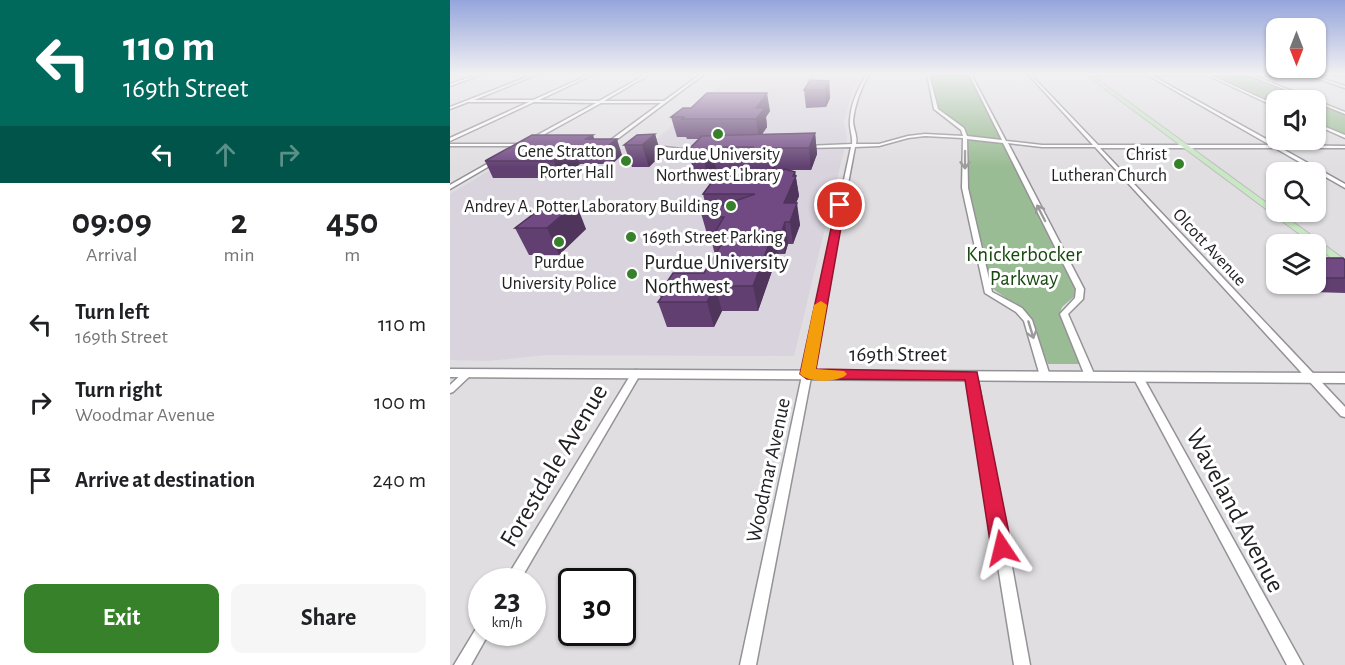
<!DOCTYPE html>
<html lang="en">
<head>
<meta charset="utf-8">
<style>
	body { margin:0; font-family:"Alegreya Sans",sans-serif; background:#f6f6f6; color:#202124; height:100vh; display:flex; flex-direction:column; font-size:22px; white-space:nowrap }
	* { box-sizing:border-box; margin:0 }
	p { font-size:20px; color:#757577 }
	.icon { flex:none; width:33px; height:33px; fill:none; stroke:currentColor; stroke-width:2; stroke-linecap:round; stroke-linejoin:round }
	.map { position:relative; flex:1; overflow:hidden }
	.sheet { display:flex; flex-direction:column; background:#fff; width:450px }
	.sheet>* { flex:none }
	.top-card { background:#00695c; color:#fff; overflow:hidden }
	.needle { width:39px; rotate:180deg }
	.controls { position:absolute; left:816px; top:18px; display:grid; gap:12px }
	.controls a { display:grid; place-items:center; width:60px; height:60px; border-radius:12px; background:#fff; box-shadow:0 2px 4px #0004; font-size:30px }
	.speed { position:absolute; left:18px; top:568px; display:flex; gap:12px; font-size:30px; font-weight:700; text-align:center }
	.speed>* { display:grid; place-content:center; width:78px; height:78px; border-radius:50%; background:#fff; box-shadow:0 2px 4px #0004; line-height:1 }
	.speed small { font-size:15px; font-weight:400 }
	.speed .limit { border:3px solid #111; border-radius:9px; background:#fff; color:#111 }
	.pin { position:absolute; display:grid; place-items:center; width:51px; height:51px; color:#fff; margin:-26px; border:3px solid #fff; border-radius:50%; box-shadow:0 2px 6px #0007 }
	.me { position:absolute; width:66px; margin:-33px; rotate:350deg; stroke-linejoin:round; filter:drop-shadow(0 0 4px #0008) }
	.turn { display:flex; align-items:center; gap:21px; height:126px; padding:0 24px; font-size:27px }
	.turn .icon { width:78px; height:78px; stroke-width:2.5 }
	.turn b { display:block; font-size:42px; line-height:51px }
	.lanes { display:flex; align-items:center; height:57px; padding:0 24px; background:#0003; justify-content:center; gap:30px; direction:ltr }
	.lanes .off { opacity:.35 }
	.eta { display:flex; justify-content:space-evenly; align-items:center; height:102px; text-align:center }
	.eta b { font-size:36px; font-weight:700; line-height:42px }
	.action { display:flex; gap:12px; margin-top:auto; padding:12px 24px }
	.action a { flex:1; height:69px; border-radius:12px; background:#368129; color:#fff; font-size:24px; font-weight:700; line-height:69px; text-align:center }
	.action a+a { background:#f6f6f6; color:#202124 }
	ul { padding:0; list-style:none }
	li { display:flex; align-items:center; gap:18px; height:78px; padding:0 24px }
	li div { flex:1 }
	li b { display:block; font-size:22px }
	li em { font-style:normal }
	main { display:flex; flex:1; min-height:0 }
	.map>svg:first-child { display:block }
</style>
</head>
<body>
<main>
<section class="sheet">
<div class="top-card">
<div class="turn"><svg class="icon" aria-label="left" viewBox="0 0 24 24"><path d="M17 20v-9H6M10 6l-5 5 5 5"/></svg><div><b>110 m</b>169th Street</div></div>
<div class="lanes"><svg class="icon" aria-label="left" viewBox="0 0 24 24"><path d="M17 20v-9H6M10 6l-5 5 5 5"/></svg><svg class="icon off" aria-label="ahead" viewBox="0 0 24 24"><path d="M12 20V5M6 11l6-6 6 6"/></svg><svg class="icon off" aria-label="right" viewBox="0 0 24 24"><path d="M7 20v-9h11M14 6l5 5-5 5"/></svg></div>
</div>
<div class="eta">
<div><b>09:09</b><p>Arrival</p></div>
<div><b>2</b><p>min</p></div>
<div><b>450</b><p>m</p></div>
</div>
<ul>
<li><svg class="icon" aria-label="left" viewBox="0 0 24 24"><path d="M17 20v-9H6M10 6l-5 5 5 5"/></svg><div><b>Turn left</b><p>169th Street</p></div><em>110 m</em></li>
<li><svg class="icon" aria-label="right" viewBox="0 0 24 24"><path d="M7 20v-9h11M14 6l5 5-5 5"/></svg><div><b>Turn right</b><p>Woodmar Avenue</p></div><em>100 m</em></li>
<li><svg class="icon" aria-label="arrive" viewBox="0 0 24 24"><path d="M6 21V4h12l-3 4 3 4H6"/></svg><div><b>Arrive at destination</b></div><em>240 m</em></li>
</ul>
<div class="action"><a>Exit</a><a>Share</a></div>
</section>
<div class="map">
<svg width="895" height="665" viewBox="0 0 895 665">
	<rect width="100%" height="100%" fill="#e0dee1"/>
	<polygon fill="#d9d3dd" points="282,74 412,75 403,88 394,121 397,138 344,356 96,355 39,361 0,360 0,194 77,148 196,148"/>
	<g fill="#9abc94">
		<polygon points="480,74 518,74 626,289 626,295 612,307 610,313 630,364 598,364 578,314 543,289 514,182 517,134 511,126 489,108"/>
		<polygon points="758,74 796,74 862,100 826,100 826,105"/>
		<polygon points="866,102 895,114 895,136 866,123"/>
	</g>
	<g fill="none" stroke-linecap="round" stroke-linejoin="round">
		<g stroke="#949296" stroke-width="3">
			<g id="street">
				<polygon points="30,74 33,74 0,86 0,84"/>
				<polygon points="85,74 88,74 24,100 83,100 141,74 144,74 89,100 149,101 197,74 200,74 154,101 214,101 251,74 254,74 158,146 154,145 211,103 151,103 84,140 82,138 146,103 84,102 0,141 0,138 79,102 18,102 0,109 0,107"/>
				<path d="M417 74H419C411 88 405 104 403 120 403 129 408 136 406 144H429L458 136 475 134 513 136 511 130 484 109 477 74H479L488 109 514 128 517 136 552 140 519 74H521L556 141 592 145H643L578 74H580L648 145H820L696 74H699L827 145 895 146V148H831L895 184V188L825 148H650L895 407V417L891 416 645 147H592L558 143 634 289 633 299 618 314 645 376 643 378H637L635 376 610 314 625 298 626 289 553 143 517 139 518 188 542 292 572 308 582 320 600 376 598 378H592L590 376 574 321 566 312 535 293 512 188 513 138 475 136 458 138 429 146 405 147 306 665H290L401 147 356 148 354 147 356 146 402 144C403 136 399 129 400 120 401 103 408 88 417 74Z"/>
				<polygon points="755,74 758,74 826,105 826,107"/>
				<polygon points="796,74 799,74 895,112 895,114 866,102 866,100 862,100"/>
				<polygon points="855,74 858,74 895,86 895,88"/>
				<polygon points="866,123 895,135 895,138 866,125"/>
				<polygon points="0,144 72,144 74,145 72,146 0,146"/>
				<polygon points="198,145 248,151 250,152 248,153 196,147 196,146"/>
				<polygon points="44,160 48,161 0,189 0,185"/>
				<polygon points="18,370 21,371 23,373 21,375 3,392 0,393 0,385 15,371"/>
				<polygon points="186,370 189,371 191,373 69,582 54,582 183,371"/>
				<polygon points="522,372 525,373 527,375 580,665 564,665 517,375 519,373"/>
				<polygon points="688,374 691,375 693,377 853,665 837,665 683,377 685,375"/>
				<polygon points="32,625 32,633 39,633 21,665 4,665 27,627"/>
			</g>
		</g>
		<g stroke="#949296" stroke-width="3">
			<g id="secondary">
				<polygon points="639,74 895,74 895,75 641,75"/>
				<polygon points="0,369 895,373 895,383 0,377"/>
			</g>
		</g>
		<g stroke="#bdbcbd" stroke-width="2">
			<polygon id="primary" points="635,74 640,74 895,260 895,268"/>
		</g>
		<use href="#street" fill="#fff" fill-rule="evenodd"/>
		<use href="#secondary" fill="#fff" fill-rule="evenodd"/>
		<use href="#primary" fill="#c8e7c3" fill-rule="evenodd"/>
	</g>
	<g fill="#614071" fill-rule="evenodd">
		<polygon points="379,81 380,98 376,107 356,108 354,90"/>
		<path d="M320 111 316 117 317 127 312 134 365 133 367 154 361 170H338L345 172 349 196 346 203 350 225 343 244H338L335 254H328L308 311H272L264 327H217L208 302 211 298 209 294 254 273 265 255 261 239 264 235 257 234 251 213 257 211 253 194 304 174 303 169H266L257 173H244L238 150 249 139H237L236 137H227L221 117ZM325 170H334L328 173H323Z"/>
		<polygon points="205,134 211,155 199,167 182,167 174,145"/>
		<polygon points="144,139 172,155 162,164 130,164 111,178 43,178 35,161"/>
		<polygon points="98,203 136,229 109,255 79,255 65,228"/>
		<polygon points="866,258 895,260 895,293 863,292 853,284 866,284"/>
	</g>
	<g fill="#4f345c">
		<polygon points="379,81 380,98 376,107 375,90"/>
		<polygon points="317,93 320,111 316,117 317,127 309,139 306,119 306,108"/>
		<polygon points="365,133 367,154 361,170 359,148"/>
		<polygon points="205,134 211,155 199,167 192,145"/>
		<polygon points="143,135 147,147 136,139"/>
		<polygon points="167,139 172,155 162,164 156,147"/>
		<polygon points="124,147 130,164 111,178 104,161"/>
		<polygon points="262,147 266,169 257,173 252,150"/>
		<polygon points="322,148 325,170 323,174 319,152"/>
		<polygon points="345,172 349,196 338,222 334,203"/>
		<polygon points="126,203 136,229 109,255 97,228"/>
		<polygon points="347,203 350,225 343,244 340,222"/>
		<polygon points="335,222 338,244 335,254 332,231"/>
		<polygon points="324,231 328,254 308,311 303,286"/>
		<polygon points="265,286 272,311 264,327 257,302"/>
	</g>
	<g fill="#714a83" stroke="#4f345c" stroke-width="1.5">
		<polygon points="360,80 379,81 375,90 354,90"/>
		<polygon points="257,93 317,93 306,108 315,108 306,119 232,119 234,117 221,117 233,108 241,108"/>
		<polygon points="365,133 359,148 322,148 319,152 300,152 303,147 262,147 252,150 238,150 252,136"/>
		<polygon points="205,134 192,145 174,145 187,135"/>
		<polygon points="82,135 143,135 136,139 167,139 156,147 124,147 104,161 35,161"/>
		<polygon points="335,169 345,172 343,176 346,176 334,203 347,203 340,222 335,222 332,231 324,231 303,286 265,286 257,302 208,302 214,294 209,294 223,273 254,273 274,240 261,239 274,217 268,217 270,214 251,213 305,194 253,194 267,175 328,173"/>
		<polygon points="98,203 126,203 97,228 65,228"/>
		<polygon points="866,258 893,258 895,260 895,278 872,278 866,272"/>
	</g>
	<defs><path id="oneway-shaft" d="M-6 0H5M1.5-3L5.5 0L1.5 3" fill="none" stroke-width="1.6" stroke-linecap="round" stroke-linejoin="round" transform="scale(1.5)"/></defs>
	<g stroke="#9c9b9c">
		<use href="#oneway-shaft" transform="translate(515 160) rotate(90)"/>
		<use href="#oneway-shaft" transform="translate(591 213) rotate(-117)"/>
		<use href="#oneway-shaft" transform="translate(581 330) rotate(73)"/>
	</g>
	<linearGradient id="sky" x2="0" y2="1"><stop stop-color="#95a5dc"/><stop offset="0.44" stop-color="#f1f0f2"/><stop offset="1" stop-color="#f1f0f2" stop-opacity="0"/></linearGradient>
	<rect width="895" height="167" fill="url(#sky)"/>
	<polygon fill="#e11d48" stroke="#92132f" stroke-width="1.5" points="390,202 395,205 366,369 527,372 562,548 559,555 552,557 544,555 541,548 515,380 357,379 350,374 386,205"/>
	<path fill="#f59e0b" d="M371 301 377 305 366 369 394 371 397 374C390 383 357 383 350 374L364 305Z"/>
	<g fill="#368129" stroke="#fff" stroke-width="2">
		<circle cx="268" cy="134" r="6"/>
		<circle cx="176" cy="161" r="6"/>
		<circle cx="729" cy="164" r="6"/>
		<circle cx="281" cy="206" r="6"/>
		<circle cx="181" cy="237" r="6"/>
		<circle cx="109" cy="242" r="6"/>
		<circle cx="182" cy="274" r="6"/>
	</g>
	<g text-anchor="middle" stroke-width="6" stroke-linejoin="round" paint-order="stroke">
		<g font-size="18" fill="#222123" stroke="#fff" text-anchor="end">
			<text x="164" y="157">Gene Stratton<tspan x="164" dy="21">Porter Hall</tspan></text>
			<text x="268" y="160" text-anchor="middle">Purdue University<tspan x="268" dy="21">Northwest Library</tspan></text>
			<text x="717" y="160">Christ<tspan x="717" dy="21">Lutheran Church</tspan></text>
			<text x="269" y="212">Andrey A. Potter Laboratory Building</text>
			<text x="193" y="243" text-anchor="start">169th Street Parking</text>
			<text x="109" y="268" text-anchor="middle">Purdue<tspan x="109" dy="21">University Police</tspan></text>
		</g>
		<g font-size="18" fill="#222123" stroke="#fff">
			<text transform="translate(760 247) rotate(47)" y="6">Olcott Avenue</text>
		</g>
		<g font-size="21" fill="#174a0f" stroke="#fff">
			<text x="574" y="261">Knickerbocker<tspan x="574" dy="24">Parkway</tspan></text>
		</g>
		<g font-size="21" fill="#222123" stroke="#fff" text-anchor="start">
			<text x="194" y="269">Purdue University<tspan x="194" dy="24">Northwest</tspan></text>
		</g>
		<g font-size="21" fill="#222123" stroke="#fff">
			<text x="448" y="361">169th Street</text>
			<text transform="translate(318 470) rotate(-78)" y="7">Woodmar Avenue</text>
		</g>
		<g font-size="26" fill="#222123" stroke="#fff">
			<text transform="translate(103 465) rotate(-59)" y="9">Forestdale Avenue</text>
			<text transform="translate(786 510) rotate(62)" y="9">Waveland Avenue</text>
		</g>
	</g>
</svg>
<div class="controls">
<a><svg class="needle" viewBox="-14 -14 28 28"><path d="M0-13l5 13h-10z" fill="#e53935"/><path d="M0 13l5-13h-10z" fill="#757577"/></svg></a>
<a><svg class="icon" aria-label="sound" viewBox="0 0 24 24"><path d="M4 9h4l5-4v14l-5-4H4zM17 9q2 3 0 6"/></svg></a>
<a><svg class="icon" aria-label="search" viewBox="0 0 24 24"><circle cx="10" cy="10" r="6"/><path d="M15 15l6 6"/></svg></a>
<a><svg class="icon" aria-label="layers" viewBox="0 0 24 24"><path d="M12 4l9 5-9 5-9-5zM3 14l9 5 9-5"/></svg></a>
</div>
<div class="speed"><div>23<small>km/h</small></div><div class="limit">30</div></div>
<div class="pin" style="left:390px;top:205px;background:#d93025"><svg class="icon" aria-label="arrive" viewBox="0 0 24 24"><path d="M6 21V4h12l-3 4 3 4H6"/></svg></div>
<svg class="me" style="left:552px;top:548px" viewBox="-20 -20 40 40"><path d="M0-17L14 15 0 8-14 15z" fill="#e11d48" stroke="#fff" stroke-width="4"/></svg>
</div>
</main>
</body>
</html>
